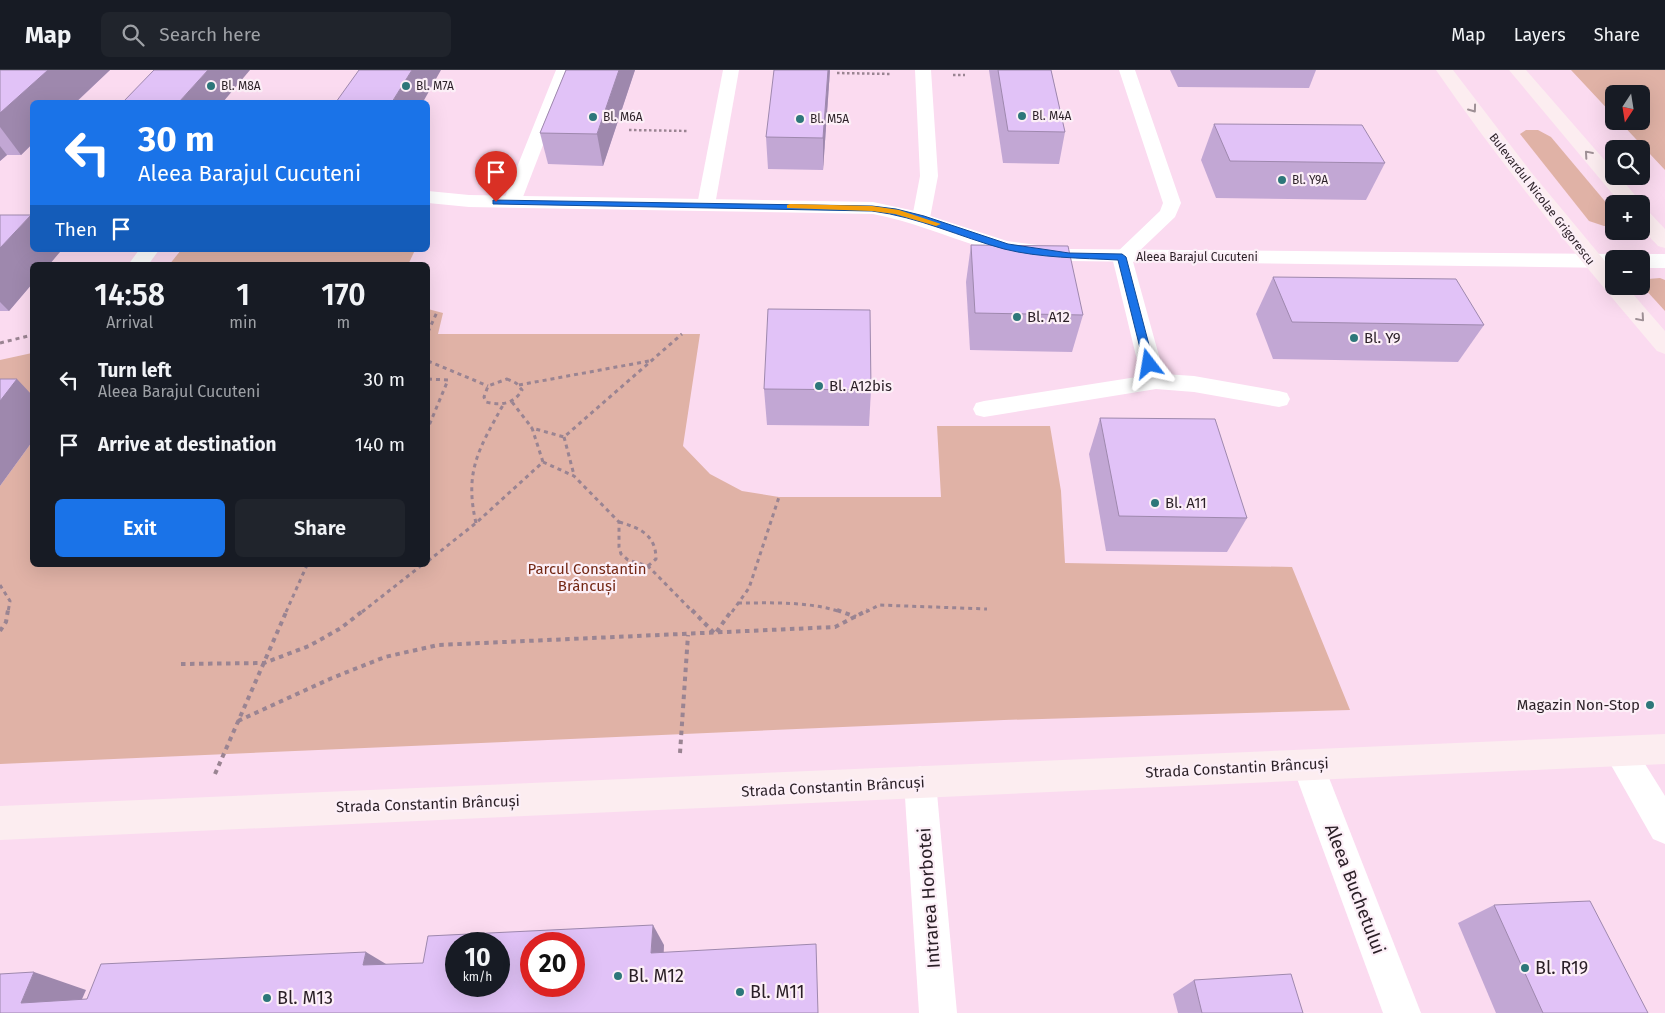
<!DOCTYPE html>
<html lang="en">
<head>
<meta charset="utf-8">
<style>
	body { margin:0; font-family:"Fira Sans",sans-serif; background:#20242c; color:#f1f3f6; height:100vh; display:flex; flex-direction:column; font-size:19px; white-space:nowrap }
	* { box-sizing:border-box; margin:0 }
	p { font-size:16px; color:#9ea1a6 }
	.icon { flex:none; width:28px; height:28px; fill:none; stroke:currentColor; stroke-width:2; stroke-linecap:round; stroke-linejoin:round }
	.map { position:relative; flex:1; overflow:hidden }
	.drawer { position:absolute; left:30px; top:192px; width:400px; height:305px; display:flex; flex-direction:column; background:#171b24; border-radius:8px; box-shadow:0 5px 20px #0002 }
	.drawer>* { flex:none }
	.top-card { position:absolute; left:30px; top:30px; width:400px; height:152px; border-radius:8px; box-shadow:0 5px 20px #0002; background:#1a73e8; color:#fff; overflow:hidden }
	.needle { width:32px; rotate:192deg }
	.tools { position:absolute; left:1605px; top:15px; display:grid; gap:10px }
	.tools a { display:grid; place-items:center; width:45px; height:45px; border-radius:8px; background:#171b24; box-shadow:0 5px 20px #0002; font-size:25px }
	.speed { position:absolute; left:445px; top:862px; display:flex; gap:10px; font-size:25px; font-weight:700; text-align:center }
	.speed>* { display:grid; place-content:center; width:65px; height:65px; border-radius:50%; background:#171b24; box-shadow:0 5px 20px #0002; line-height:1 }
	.speed small { font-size:12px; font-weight:400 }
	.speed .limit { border:8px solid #d22; background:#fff; color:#111 }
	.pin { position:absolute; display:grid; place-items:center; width:42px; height:42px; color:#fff; margin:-51px -21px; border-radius:50% 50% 50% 0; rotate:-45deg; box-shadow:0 0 5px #0007 }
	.pin .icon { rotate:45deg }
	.me { position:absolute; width:55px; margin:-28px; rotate:346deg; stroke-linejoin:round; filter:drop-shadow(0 0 4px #0008) }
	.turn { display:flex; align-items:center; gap:18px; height:105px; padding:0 25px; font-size:22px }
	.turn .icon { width:65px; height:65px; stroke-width:2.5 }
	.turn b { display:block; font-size:35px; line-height:42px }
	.then { display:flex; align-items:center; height:48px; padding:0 25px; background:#0003; gap:10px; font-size:19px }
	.eta { display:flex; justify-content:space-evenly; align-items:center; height:85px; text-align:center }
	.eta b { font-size:30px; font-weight:600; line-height:35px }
	.button { display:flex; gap:10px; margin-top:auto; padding:10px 25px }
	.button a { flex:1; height:58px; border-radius:8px; background:#1a73e8; color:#fff; font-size:20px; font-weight:600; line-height:58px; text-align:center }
	.button a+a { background:#20242c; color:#f1f3f6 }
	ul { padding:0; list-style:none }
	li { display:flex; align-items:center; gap:15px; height:65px; padding:0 25px }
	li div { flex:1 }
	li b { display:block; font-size:19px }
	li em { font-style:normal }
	header { display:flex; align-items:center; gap:30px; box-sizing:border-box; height:70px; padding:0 25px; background:#171b24; border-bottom:1px solid #363941 }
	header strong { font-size:24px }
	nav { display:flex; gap:28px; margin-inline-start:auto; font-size:18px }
	.search { width:350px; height:45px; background:#20242c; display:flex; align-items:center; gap:12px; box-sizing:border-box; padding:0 18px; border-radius:8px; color:#9ea1a6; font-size:19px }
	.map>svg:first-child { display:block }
</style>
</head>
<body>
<header>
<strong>Map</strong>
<div class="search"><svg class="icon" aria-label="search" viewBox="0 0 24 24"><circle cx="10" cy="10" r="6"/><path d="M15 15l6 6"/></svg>Search here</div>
<nav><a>Map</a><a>Layers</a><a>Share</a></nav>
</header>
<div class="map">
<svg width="1665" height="943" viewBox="0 0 1665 943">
	<rect width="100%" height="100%" fill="#fbdbf0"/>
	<g fill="#e0b2a6">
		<polygon points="1571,0 1665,0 1665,100 1619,51 1641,51 1641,24 1614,24 1614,46"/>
		<polygon points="1526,60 1538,60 1551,67 1614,142 1614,156 1604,156 1589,151 1520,64"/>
		<polygon points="181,180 415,180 408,195 169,195"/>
		<polygon points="1660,208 1665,210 1665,241 1644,218 1648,209"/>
		<polygon points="428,239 443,243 438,264 700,264 683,376 710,404 742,421 779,427 941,427 937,356 1050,356 1061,421 1065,493 1292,497 1350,640 1004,650 0,694 0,416 32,372 32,495 428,495"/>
		<polygon points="32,283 32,345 0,334 0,290"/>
	</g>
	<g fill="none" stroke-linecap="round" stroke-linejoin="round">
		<g stroke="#9a8492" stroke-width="2.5" stroke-dasharray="2.5 2.5" stroke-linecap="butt">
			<polyline points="837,3 892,4"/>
			<polyline points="953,5 965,5"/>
			<polyline points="629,60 689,61"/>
		</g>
		<g stroke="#9a8492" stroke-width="3" stroke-dasharray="4 4" stroke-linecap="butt">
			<polyline points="428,262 437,242"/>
			<polyline points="0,273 32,265"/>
			<polyline points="428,291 488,316"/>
			<polyline points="428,309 448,310 428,358"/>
			<path d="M507 309 516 313 522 320C514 334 501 336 486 332L484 327 488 316Z"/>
			<polyline points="519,315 649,291"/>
			<polyline points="512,332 532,358"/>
			<polyline points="564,367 574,405"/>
			<polyline points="543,392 574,406 619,452 619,477 621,484 628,490 648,496 693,542"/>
			<path d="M619 452C640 458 656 465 656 489L648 496"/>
			<path d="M476 453C464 401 479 379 503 335"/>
			<polyline points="428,491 476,453 543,392 532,358 564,367 682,264"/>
			<polyline points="0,515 10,531 8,542"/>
			<path d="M738 533C772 533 808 531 841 542"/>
			<polyline points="286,542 307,495"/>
			<polyline points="362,542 422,495"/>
			<polyline points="732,542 749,518 779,427"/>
			<polyline points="866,542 879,535 987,539"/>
		</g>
		<g stroke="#9a8492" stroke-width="4" stroke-dasharray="4.5 4.5" stroke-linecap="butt">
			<polyline points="692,540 715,564 732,540"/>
			<polyline points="837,540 856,547"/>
			<polyline points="0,561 6,552 8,540"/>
			<polyline points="181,594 264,593 309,576 341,558 364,540"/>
			<polyline points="238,651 332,608 385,587 438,575 835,557 868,540"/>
			<polyline points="680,683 688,565"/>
			<polyline points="215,704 287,540"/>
		</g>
		<g fill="#fff" fill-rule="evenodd">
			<polygon points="556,0 572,0 521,132 518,136 512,137 506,136 503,132"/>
			<polygon points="723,0 739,0 715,135 712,139 706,140 700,139 697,135"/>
			<polygon points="915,0 931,0 938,106 930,148 928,152 921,154 914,152 912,148 920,106"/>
			<polygon points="1119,0 1135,0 1181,133 1175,147 1132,188 1164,304 1194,306 1279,321 1287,323 1290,329 1287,335 1279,337 1194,322 1156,319 984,347 976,345 973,339 976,333 984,331 1143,306 1138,294 1112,187 1160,141 1163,133"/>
			<polygon points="139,180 159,180 148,195 128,195"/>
		</g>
		<g fill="#fff" fill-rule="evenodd">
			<path d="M428 121 469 125 873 132 915 141 1007 171 1069 179 1614 184 1623 189H1614V198L1069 191C1039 187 1010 185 981 177 945 166 910 151 873 144L469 137 428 133Z"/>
			<polygon points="1641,184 1665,184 1665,198 1641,198 1641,189 1632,189"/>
			<polygon points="1619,666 1630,670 1665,726 1665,774 1653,769 1603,681 1608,670"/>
			<polygon points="1308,680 1319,684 1324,695 1421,943 1383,943 1292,695 1297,684"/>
			<polygon points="920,696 932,701 936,712 957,943 919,943 904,712 908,701"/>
		</g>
		<g fill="#fcedf0" fill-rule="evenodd">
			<path d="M1436 0H1453L1531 102 1614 202V216H1626L1665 261V284L1657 281C1580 190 1503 98 1436 0Z"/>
			<polygon points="1509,0 1526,0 1614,101 1614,106 1619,106 1639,130 1642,134 1641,135 1621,134"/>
			<polygon points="1641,139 1648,141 1665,159 1665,178 1658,176 1641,158"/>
			<polygon points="1665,664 1665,694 0,770 0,736"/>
		</g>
	</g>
	<g fill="#c2a7d4">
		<polygon points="0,0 110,0 21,85 7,85 0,91"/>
		<polygon points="566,0 635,0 603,96 548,94 540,63"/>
		<polygon points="830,0 823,100 768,99 766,67"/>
		<polygon points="989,0 1051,0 1065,62 1059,94 1003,93"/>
		<polygon points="1170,0 1316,0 1309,18 1178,17"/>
		<polygon points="1214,54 1385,93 1366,130 1216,128 1201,90"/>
		<polygon points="0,145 32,180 58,180 60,182 32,195 32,214 9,241 0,241"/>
		<polygon points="971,175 1083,245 1072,282 970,280 966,212"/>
		<polygon points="1273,207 1484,255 1458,292 1273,289 1256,244"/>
		<polygon points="764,319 871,320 869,356 767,355"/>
		<polygon points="1100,348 1247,448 1227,482 1106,481 1089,384"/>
		<polygon points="1494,835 1648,943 1496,943 1458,853"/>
		<polygon points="1194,910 1303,943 1178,943 1173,924"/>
	</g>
	<g fill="#9e88ad">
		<polygon points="48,0 110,0 76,32 32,32 32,74 21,85 0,57 0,43"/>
		<polygon points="208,0 250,0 223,32 179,32"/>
		<polygon points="412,0 441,0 423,32 392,32"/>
		<polygon points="619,0 635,0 603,96 597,64"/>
		<polygon points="828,0 830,0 823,100 823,68"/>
		<polygon points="0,76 7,85 0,91"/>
		<polygon points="31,145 32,147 32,180 58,180 60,182 49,195 32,195 32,214 9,241 0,232 0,178"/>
		<polygon points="17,309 32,325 32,372 0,416 0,323"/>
		<polygon points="653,855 664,875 663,901 651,883"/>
		<polygon points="366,882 396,900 363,895"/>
		<polygon points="34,902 86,920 76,943 21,933"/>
	</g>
	<g fill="#e1c2f7" stroke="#9e88ad" fill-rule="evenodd">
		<polygon points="0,0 48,0 0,43"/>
		<polygon points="154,0 208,0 179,32 123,32"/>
		<polygon points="359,0 412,0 392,32 336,32"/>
		<polygon points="566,0 619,0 597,64 540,63"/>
		<polygon points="774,0 828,0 823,68 766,67"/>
		<polygon points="998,0 1051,0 1065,62 1008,61"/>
		<polygon points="1214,54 1362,55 1385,93 1230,91"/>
		<polygon points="0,145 31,145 0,178"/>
		<polygon points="971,175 1068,176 1083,245 975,243"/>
		<polygon points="1273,207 1456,209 1484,255 1292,252"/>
		<polygon points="768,239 870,240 871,320 764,319"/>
		<polygon points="0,309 17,309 0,331"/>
		<polygon points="1100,348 1215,349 1247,448 1119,446"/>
		<polygon points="1590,831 1648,943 1543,943 1494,835"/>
		<path d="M653 855 651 883 816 874 818 943H0V904L34 902 21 933 87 929 101 894 366 882 363 895 423 893 428 866ZM456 874H499V916H456ZM531 874H574V916H531Z"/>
		<polygon points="1291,904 1303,943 1202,943 1194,910"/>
	</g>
	<defs><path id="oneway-chevron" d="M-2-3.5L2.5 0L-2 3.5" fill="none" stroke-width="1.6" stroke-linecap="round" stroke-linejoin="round" transform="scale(1.25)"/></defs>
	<g stroke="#9e9095">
		<use href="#oneway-chevron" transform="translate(1473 39) rotate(54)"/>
		<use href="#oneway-chevron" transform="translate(1588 84) rotate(-131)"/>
		<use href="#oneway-chevron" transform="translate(1641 248) rotate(49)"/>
	</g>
	<path fill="#1a73e8" stroke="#114b97" d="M493 130 872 136 896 139 924 146 1008 174 1069 183 1122 184 1126 187 1154 294 1149 298 1144 294 1118 190C1081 188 1040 188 1004 179 960 167 919 147 872 141L496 134H493Z"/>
	<polygon fill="#f59e0b" points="790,134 872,136 899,140 941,154 936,156 895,144 872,141 787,138 787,135"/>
	<g fill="#2d777a" stroke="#fceff7" stroke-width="2">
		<circle cx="211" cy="16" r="5"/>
		<circle cx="406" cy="16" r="5"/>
		<circle cx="1022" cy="46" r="5"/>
		<circle cx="593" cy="47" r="5"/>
		<circle cx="800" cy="49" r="5"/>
		<circle cx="1282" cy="110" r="5"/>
		<circle cx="1017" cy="247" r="5"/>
		<circle cx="1354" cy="268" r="5"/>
		<circle cx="819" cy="316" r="5"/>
		<circle cx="1155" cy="433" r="5"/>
		<circle cx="1650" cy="635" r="5"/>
		<circle cx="1525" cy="898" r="5"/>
		<circle cx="618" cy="906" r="5"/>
		<circle cx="740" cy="922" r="5"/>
		<circle cx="267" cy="928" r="5"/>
	</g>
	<g text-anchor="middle" stroke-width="4.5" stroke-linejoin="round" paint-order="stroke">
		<g font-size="12" fill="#2a1f26" stroke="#fceff7" text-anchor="start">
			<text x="221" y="20">Bl. M8A</text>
			<text x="416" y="20">Bl. M7A</text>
			<text x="1032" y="50">Bl. M4A</text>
			<text x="603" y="51">Bl. M6A</text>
			<text x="810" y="53">Bl. M5A</text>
			<text x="1292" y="114">Bl. Y9A</text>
		</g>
		<g font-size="12" fill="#2a1f26" stroke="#fceff7">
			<text transform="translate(1542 129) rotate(52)" y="4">Bulevardul Nicolae Grigorescu</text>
			<text x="1197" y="191">Aleea Barajul Cucuteni</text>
		</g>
		<g font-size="15" fill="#2a1f26" stroke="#fceff7" text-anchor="start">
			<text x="1027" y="252">Bl. A12</text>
			<text x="1364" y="273">Bl. Y9</text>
			<text x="829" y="321">Bl. A12bis</text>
			<text x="1165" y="438">Bl. A11</text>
			<text x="1640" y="640" text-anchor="end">Magazin Non-Stop</text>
		</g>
		<g font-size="15" fill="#732815" stroke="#fceff7">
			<text x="587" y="504">Parcul Constantin<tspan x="587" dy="17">Brâncuși</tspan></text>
		</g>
		<g font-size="15" fill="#2a1f26" stroke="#fceff7">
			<text transform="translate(1237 698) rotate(-3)" y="5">Strada Constantin Brâncuși</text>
			<text transform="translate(833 717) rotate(-3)" y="5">Strada Constantin Brâncuși</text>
			<text transform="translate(428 734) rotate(-2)" y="5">Strada Constantin Brâncuși</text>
		</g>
		<g font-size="18" fill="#2a1f26" stroke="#fceff7">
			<text transform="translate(1355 819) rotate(69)" y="6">Aleea Buchetului</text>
			<text transform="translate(929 828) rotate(-94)" y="6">Intrarea Horbotei</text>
		</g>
		<g font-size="18" fill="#2a1f26" stroke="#fceff7" text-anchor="start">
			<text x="1535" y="904">Bl. R19</text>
			<text x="628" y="912">Bl. M12</text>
			<text x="750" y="928">Bl. M11</text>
			<text x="277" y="934">Bl. M13</text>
		</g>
	</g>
</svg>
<div class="tools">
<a><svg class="needle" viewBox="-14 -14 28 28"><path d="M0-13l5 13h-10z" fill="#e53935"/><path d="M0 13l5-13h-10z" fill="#9ea1a6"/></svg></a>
<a><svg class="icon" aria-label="search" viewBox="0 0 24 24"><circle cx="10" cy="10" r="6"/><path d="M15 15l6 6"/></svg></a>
<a>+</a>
<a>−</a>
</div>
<div class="speed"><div>10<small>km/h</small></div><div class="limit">20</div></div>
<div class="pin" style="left:496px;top:132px;background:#d93025"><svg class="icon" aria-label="arrive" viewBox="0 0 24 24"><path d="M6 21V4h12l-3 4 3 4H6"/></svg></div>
<svg class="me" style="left:1149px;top:294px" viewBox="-20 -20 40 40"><path d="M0-17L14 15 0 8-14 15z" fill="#1a73e8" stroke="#fff" stroke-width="4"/></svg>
<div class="top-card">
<div class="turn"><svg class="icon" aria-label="left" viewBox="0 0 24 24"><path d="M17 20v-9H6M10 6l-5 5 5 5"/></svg><div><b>30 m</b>Aleea Barajul Cucuteni</div></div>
<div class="then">Then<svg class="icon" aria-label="arrive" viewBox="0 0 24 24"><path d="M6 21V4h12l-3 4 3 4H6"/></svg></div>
</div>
<section class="drawer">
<div class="eta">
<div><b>14:58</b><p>Arrival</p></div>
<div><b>1</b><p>min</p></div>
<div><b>170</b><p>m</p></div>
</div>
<ul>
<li><svg class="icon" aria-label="left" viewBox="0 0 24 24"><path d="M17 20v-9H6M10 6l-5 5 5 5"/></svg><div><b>Turn left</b><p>Aleea Barajul Cucuteni</p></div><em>30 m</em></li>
<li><svg class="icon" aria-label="arrive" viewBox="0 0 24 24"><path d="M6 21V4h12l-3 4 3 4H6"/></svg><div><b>Arrive at destination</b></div><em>140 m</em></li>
</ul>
<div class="button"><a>Exit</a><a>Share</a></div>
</section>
</div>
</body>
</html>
